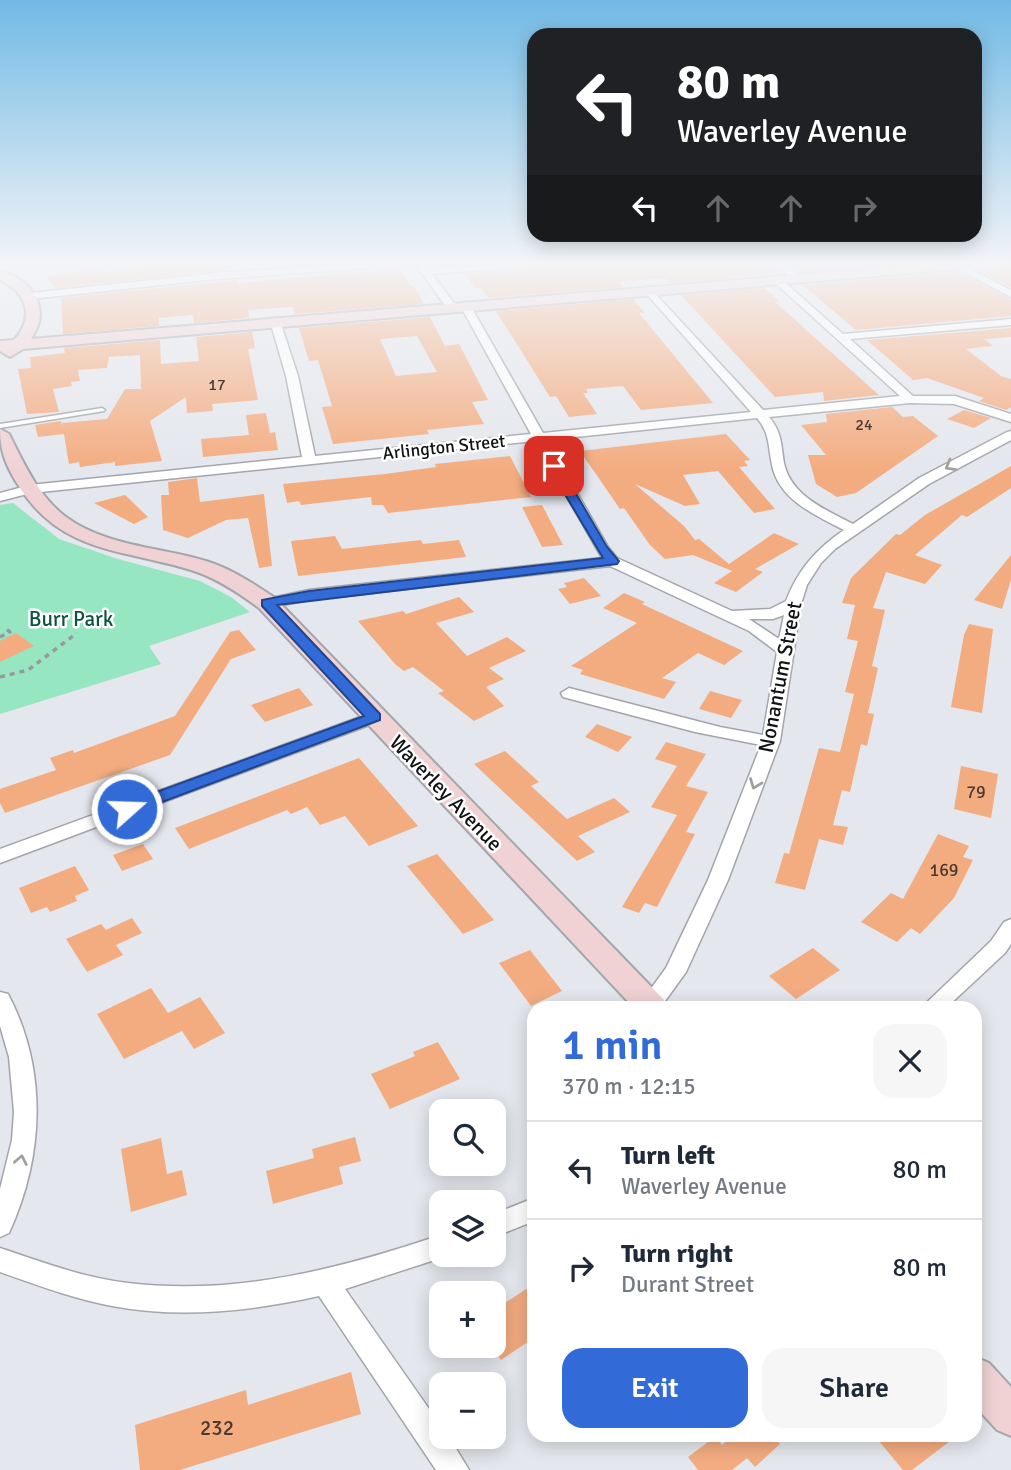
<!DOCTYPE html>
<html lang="en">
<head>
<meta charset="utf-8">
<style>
	body { margin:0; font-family:Signika,sans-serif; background:#f6f6f7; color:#1f2937; height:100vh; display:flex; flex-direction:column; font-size:26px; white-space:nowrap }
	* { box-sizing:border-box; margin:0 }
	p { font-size:23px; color:#747a83 }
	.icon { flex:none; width:38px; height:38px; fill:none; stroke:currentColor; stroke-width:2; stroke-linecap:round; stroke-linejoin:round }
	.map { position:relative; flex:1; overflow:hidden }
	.side { position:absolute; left:527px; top:1001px; width:455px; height:441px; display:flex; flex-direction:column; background:#fff; border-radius:21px; box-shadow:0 4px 18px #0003 }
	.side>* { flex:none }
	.guide { position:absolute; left:527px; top:28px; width:455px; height:214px; border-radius:21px; box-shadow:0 4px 18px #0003; background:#202124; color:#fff; overflow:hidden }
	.controls { position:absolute; left:429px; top:1099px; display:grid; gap:14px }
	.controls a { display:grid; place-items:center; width:77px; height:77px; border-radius:14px; background:#fff; box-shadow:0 4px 18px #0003; font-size:35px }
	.pin { position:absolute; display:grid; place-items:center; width:60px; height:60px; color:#fff; margin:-30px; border-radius:14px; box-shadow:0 4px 10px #0006 }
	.me { position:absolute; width:77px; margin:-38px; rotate:70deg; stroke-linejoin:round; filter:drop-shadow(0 0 5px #0008) }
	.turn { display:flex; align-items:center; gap:24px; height:147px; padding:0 35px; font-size:32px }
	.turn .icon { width:91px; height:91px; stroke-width:2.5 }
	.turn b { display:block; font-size:49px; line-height:60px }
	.lanes { display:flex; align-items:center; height:66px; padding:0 35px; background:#0003; justify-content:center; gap:35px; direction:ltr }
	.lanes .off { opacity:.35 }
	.round { display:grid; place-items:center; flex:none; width:74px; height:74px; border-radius:21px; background:#f6f6f7 }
	.headline { display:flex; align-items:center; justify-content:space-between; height:119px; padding:0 35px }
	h1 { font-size:42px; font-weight:600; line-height:52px; color:#326ad8 }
	.action { display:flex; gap:14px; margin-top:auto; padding:14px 35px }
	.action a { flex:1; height:80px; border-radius:21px; background:#326ad8; color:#fff; font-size:28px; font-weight:600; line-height:80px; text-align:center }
	.action a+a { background:#f6f6f7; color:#1f2937 }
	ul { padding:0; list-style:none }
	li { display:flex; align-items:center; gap:21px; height:98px; padding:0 35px; border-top:2px solid #e0e1e3 }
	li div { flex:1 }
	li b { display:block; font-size:26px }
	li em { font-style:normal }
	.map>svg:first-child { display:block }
</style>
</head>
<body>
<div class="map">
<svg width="1011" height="1470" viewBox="0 0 1011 1470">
	<rect width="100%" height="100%" fill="#e4e7ed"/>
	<polygon fill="#96e6c2" points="13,503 59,539 118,559 200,581 231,597 250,612 149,646 161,664 0,714 0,505"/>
	<g fill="#f3ac80" fill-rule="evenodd">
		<polygon points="177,265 229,265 232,269 56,288 46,277 92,269 106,272"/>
		<polygon points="559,265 775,265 778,270 774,274 669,283 665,278 619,282 623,287 488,298 481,288 474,288 466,274"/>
		<polygon points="790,265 888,265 799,272"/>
		<polygon points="1011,267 1011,287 978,270"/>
		<polygon points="399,269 411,286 414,286 424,304 295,314 293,307 248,310 249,318 194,323 193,315 159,318 159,326 63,334 61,298 217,282 237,280 238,283"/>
		<polygon points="958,272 1011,299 1011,316 856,330 803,285"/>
		<polygon points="765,288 779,301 775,302 879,395 824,401 823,392 775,397 681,295"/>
		<polygon points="633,299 645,313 639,313 713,403 641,410 623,386 586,389 588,393 583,393 597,414 569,417 556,396 550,397 496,311"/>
		<path d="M430 317 445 346 459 344 488 400 472 402 484 424 427 430 429 434 333 444 322 407 332 406 318 360 309 361 299 328ZM417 336 437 372 396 376 380 339Z"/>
		<polygon points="1011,328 1011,337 984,339 993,346 966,349 1001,376 1011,379 1011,407 1006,410 979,401 984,398 927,378 913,380 867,340"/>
		<polygon points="252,332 255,348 248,349 258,400 212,404 213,411 187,413 186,397 150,421 162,461 115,466 115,462 80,467 79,462 69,464 64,434 38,437 35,425 61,421 63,429 62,423 107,419 125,389 141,389 140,355 109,357 107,368 78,370 80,381 71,382 72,386 53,389 59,412 27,414 18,369 31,368 30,357 65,353 64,348 160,340 161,364 199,361 196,337"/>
		<polygon points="892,407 903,417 913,416 938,436 856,493 837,497 816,484 808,455 826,455 801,425 827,422 826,414"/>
		<polygon points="964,410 991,418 974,428 947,419"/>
		<polygon points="266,413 270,433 275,432 278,450 203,457 201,439 249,435 246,415"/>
		<polygon points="726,434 750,460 744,461 748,466 739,467 775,509 754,513 718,471 683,475 700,504 685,506 635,484 684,526 695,540 699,539 729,564 774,533 799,544 755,569 763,572 736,592 714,583 732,571 693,555 665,559 650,545 624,508 620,509 580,451"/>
		<polygon points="510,456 531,497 388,513 383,505 372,505 371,497 301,505 299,501 287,503 283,484 385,474 436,467 435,464"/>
		<polygon points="1011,466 1011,488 967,517 962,515 915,555 942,565 925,584 886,572 873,608 885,610 872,666 878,668 868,713 874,714 867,746 861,744 850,792 842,790 833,825 848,827 843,845 819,839 805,890 775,883 784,853 789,854 819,748 840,752 854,694 845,692 858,641 847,639 855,605 842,603 851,578 896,534 900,535 925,515"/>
		<polygon points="197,478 200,502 264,494 272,566 259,568 248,518 226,520 188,538 163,530 161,495 169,495 168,482"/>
		<polygon points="125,495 148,517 134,524 94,503"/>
		<polygon points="542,505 563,545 542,547 522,507"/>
		<polygon points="335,536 342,549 421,540 423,544 459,540 466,557 298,576 291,541"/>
		<polygon points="1011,555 1011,580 1002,609 974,600"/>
		<polygon points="584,578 601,596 570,604 558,589 567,587 564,583"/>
		<polygon points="624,593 645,602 642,604 743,651 724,665 698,653 662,678 676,682 664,699 580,674 583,670 571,666 637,623 603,608"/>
		<polygon points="459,597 474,612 436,623 467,656 507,637 526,651 489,668 504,679 486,687 504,706 474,721 438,693 444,691 413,667 404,671 395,664 358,621 403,611 406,614"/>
		<polygon points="969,624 993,629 982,713 951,707 964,635"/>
		<polygon points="239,630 256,650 231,659 170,755 5,813 0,803 0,789 56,770 50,758 73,750 74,753 175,716 230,632"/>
		<polygon points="16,633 34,646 0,662 0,641"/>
		<polygon points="299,688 313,705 265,722 251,705"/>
		<polygon points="710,691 742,700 731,718 699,709"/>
		<polygon points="597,724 632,737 618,752 585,737"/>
		<polygon points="666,742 706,754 686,786 708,792 686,832 695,834 657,907 645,903 639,913 622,907 677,815 651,807 677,766 655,759"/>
		<polygon points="505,751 539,782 531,786 567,819 614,798 630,812 578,836 595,852 577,861 474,764"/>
		<polygon points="359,758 418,826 369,846 345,816 320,825 307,807 291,814 287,810 189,849 175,828"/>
		<polygon points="961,766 998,774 991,818 954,809"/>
		<polygon points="938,834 969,846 963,857 973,860 954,898 920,934 911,928 897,942 861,922 891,893 903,899"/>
		<polygon points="143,844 153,859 122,871 113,855"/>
		<polygon points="437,854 469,891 494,920 463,934 407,866"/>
		<polygon points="75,866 89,890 75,896 77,901 50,912 47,907 31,913 19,888"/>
		<polygon points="132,918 142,933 116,945 123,955 87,972 66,939 101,924 106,930"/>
		<polygon points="813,948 840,970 796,999 769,976"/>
		<polygon points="530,950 562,991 531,1006 499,963"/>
		<polygon points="151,988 168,1013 200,997 225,1033 194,1049 182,1031 124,1059 97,1014"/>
		<polygon points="438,1042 460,1079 390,1109 371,1074 415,1056 413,1052"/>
		<polygon points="355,1137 361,1161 339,1167 343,1184 273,1204 266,1171 314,1158 312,1149"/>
		<polygon points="161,1138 167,1174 182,1170 187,1195 131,1212 121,1149"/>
		<polygon points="534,1284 534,1338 501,1360 494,1350 494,1310"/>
		<polygon points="351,1372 361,1414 180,1470 140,1470 135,1425 246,1390 248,1405"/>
		<polygon points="733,1435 772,1435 780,1444 755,1467 747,1458 732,1470 698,1470 688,1457 716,1436 722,1445"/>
		<polygon points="874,1435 958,1435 912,1470 903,1470"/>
	</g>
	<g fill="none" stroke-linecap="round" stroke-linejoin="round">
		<g stroke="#a3a5ab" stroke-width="3">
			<polygon id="lane" points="102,408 105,410 104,411 0,428 0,424"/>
		</g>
		<g stroke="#a3a5ab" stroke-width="3">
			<g id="street">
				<polygon points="334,265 373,265 368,268 217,279 31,299 26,296 31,293 217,273"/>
				<polygon points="416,265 426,265 428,268 510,265 505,268 432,274 456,306 451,309 447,308"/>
				<polygon points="777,265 787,265 801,278 793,280"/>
				<polygon points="950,265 962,265 1011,290 1011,297"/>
				<path d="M774 278H780L843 334 1011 319V325L850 339 913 396H955L1011 414V422L954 404 910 403 769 417C782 432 781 445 784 463 791 496 826 510 853 524L919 478 1007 432 1011 431V440L929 484 835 549 821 563 807 585 801 604 780 741 728 880 686 972 660 1008H641L639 1005 666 968 708 880 761 745 695 732 563 697 561 693 569 688 720 727 763 735 777 652 749 631 610 566 309 600 267 608 259 603 262 600 309 590 602 558 535 441 31 493 0 501V493L30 485 302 457 286 376 270 321 275 318 280 321 298 376 315 456 531 434 460 305 465 302 470 305 543 433 751 412 645 292 644 290 649 287 763 410 900 396 774 282ZM757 418C770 433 768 446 772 465 779 500 815 515 844 530 816 549 798 570 786 601L770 609 732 611 617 558 608 547 547 440ZM784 615 779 639 749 619H773Z"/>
				<polygon points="374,712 383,717 380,721 0,863 0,849"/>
				<polygon points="1011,919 1011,944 1005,953 946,1008 921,1008 991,941 1004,922"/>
				<path d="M0 992 8 994C48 1070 44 1156 9 1233L0 1237V1189L12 1140 14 1112 9 1057 0 1026Z"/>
				<polygon points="534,1198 534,1221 494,1237 494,1214"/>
				<path d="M441 1235V1255H450L345 1289 441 1426V1437H449L469 1470H436L319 1296C251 1311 181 1319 112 1306 74 1299 37 1285 0 1272V1248C42 1262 84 1278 128 1283 235 1296 340 1269 441 1235Z"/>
			</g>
		</g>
		<g stroke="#a3a5ab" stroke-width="4">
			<g id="secondary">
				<path d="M915 265H966L959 269 23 349 10 357 0 351V341L14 340C35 317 27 293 0 280V271C33 280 52 309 31 339Z"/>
				<path d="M0 429 9 434C24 464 39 497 66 517 107 547 162 547 209 562 233 570 254 584 275 598L664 1000 668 1008H634L259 608C239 593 218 579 194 571 127 549 63 555 20 488 7 468 0 453 0 429Z"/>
				<polygon points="975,1357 989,1363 1011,1387 1011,1436 997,1430 975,1406"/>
			</g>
		</g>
		<g stroke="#97999e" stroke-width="3.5" stroke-dasharray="5 5" stroke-linecap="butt">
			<polyline points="0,637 10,632 6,629"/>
			<polyline points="0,677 28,670 77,633"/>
		</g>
		<use href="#lane" fill="#fff" fill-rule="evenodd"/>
		<use href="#street" fill="#fff" fill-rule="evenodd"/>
		<use href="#secondary" fill="#f0d2d4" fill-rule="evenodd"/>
	</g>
	<defs><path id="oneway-chevron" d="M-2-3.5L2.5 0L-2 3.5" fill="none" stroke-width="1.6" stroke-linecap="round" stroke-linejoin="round" transform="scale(1.75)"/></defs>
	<g stroke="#a0a0a1">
		<use href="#oneway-chevron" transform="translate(950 466) rotate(150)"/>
		<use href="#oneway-chevron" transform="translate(755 784) rotate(111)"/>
		<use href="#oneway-chevron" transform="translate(21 1160) rotate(-79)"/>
	</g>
	<linearGradient id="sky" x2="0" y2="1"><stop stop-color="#71bae5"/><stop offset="0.56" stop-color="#f3f4f7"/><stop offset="1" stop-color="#f3f4f7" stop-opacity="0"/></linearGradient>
	<rect width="1011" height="470" fill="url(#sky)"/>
	<polygon fill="#326ad8" stroke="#20458c" stroke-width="2" points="554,462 560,466 607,547 619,561 617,564 277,605 380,714 380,720 133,813 121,813 118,809 121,805 364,716 262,606 262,600 309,591 603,558 548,466"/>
	<g text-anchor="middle" stroke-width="5" stroke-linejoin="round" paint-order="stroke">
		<g font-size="16" fill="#4a382f">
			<text x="217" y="390">17</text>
			<text x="864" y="430">24</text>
		</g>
		<g font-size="18" fill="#111214" stroke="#fff">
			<text transform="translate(444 447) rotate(-6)" y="6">Arlington Street</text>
		</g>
		<g font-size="18" fill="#4a382f">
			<text x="976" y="798">79</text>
			<text x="944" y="876">169</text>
		</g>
		<g font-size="21" fill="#0b543b" stroke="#fff">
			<text x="71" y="626">Burr Park</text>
		</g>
		<g font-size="21" fill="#111214" stroke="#fff">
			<text transform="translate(780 677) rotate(-79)" y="7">Nonantum Street</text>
			<text transform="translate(446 793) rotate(46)" y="7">Waverley Avenue</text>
		</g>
		<g font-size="21" fill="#4a382f">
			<text x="217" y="1435">232</text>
		</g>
	</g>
</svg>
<div class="controls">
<a><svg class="icon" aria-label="search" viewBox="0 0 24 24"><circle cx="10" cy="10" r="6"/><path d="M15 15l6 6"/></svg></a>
<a><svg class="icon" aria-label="layers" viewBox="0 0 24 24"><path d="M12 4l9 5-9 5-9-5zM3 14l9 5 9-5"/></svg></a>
<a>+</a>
<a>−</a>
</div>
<div class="pin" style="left:554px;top:466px;background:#d93025"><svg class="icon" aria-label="arrive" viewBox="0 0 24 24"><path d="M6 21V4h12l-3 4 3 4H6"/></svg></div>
<svg class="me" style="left:127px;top:809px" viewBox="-20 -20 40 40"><circle r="17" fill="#326ad8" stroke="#fff" stroke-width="3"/><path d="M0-11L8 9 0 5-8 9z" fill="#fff"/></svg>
<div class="guide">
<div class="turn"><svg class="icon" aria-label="left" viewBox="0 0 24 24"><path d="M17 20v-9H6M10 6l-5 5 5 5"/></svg><div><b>80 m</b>Waverley Avenue</div></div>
<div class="lanes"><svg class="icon" aria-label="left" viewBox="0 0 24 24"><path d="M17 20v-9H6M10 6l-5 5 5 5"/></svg><svg class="icon off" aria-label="ahead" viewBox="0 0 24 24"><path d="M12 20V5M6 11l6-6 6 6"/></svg><svg class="icon off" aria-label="ahead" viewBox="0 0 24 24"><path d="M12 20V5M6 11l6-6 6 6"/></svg><svg class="icon off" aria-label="right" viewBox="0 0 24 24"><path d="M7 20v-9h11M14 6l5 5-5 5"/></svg></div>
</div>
<section class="side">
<div class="headline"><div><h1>1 min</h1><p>370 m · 12:15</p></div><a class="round"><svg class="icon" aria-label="close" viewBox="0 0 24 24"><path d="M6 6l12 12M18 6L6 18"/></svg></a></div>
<ul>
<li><svg class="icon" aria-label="left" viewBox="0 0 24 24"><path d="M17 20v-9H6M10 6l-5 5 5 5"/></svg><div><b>Turn left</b><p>Waverley Avenue</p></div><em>80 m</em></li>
<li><svg class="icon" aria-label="right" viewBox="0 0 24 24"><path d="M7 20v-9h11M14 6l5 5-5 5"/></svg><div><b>Turn right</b><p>Durant Street</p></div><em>80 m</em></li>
</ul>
<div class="action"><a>Exit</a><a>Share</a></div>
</section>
</div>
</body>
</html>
